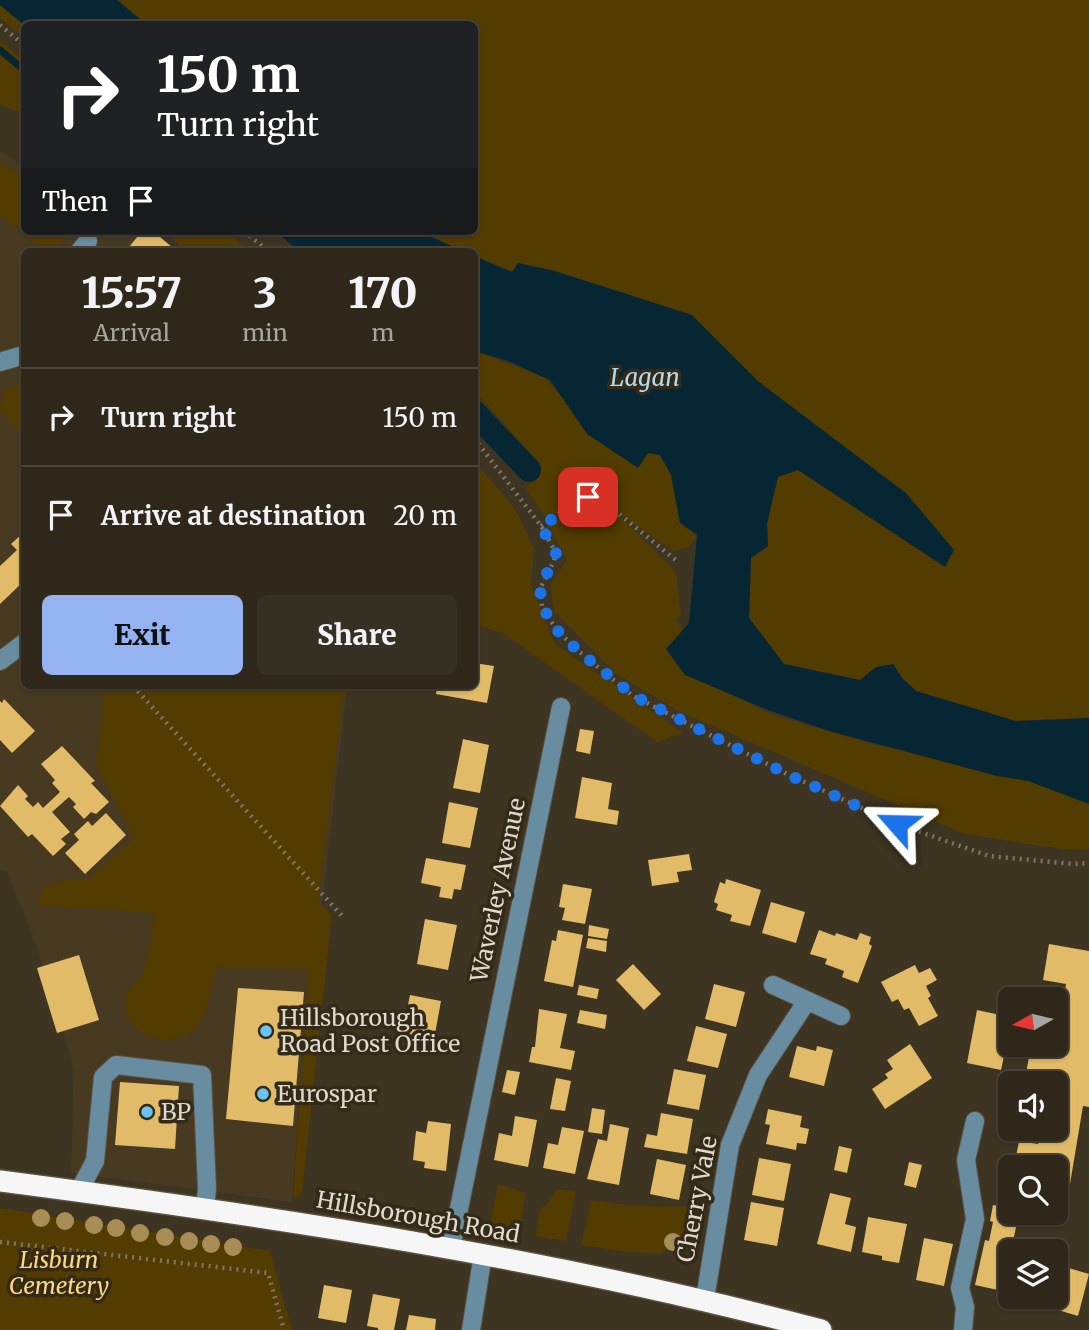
<!DOCTYPE html>
<html lang="en">
<head>
<meta charset="utf-8">
<style>
	body { margin:0; font-family:Merriweather,serif; background:#362f23; color:#f1f3f6; height:100vh; display:flex; flex-direction:column; font-size:26px; white-space:nowrap }
	* { box-sizing:border-box; margin:0 }
	p { font-size:23px; color:#a7a5a2 }
	.icon { flex:none; width:38px; height:38px; fill:none; stroke:currentColor; stroke-width:2; stroke-linecap:round; stroke-linejoin:round }
	.map { position:relative; flex:1; overflow:hidden }
	.details { position:absolute; left:21px; top:248px; width:457px; height:441px; display:flex; flex-direction:column; background:#2e271a; border-radius:10px; box-shadow:0 2px 5px #0004,0 0 0 2px #494439 }
	.details>* { flex:none }
	.top-card { position:absolute; left:21px; top:21px; width:457px; height:214px; border-radius:10px; box-shadow:0 2px 5px #0004,0 0 0 2px #494439; background:#202124; color:#fff; overflow:hidden }
	.needle { width:46px; rotate:262deg }
	.tools { position:absolute; left:998px; top:987px; display:grid; gap:14px }
	.tools a { display:grid; place-items:center; width:70px; height:70px; border-radius:10px; background:#2e271a; box-shadow:0 2px 5px #0004,0 0 0 2px #494439; font-size:35px }
	.pin { position:absolute; display:grid; place-items:center; width:60px; height:60px; color:#fff; margin:-30px; border-radius:14px; box-shadow:0 4px 10px #0006 }
	.me { position:absolute; width:77px; margin:-38px; rotate:295deg; stroke-linejoin:round; filter:drop-shadow(0 0 5px #0008) }
	.turn { display:flex; align-items:center; gap:24px; height:147px; padding:0 21px; font-size:32px }
	.turn .icon { width:91px; height:91px; stroke-width:2.5 }
	.turn b { display:block; font-size:49px; line-height:60px }
	.then { display:flex; align-items:center; height:66px; padding:0 21px; background:#0003; gap:14px; font-size:26px }
	.eta { display:flex; justify-content:space-evenly; align-items:center; height:119px; text-align:center }
	.eta b { font-size:42px; font-weight:800; line-height:49px }
	.button { display:flex; gap:14px; margin-top:auto; padding:14px 21px }
	.button a { flex:1; height:80px; border-radius:10px; background:#95b2f1; color:#111; font-size:28px; font-weight:800; line-height:80px; text-align:center }
	.button a+a { background:#362f23; color:#f1f3f6 }
	ul { padding:0; list-style:none }
	li { display:flex; align-items:center; gap:21px; height:98px; padding:0 21px; border-top:2px solid #494439 }
	li div { flex:1 }
	li b { display:block; font-size:26px }
	li em { font-style:normal }
	.map>svg:first-child { display:block }
</style>
</head>
<body>
<div class="map">
<svg width="1089" height="1330" viewBox="0 0 1089 1330">
	<rect width="100%" height="100%" fill="#3d3422"/>
	<polygon fill="#473a21" points="0,151 24,166 24,231 149,231 173,252 24,252 24,686 347,686 323,897 307,1005 292,1202 71,1173 74,1068 34,938 6,870 0,870"/>
	<g fill="#533c00">
		<polygon points="117,0 1089,0 1089,718 1016,721 916,691 903,679 876,667 860,680 784,664 749,617 751,558 768,546 767,524 777,477 798,470 945,567 733,357 474,256 474,252 465,252 418,231 474,231 474,24 146,24"/>
		<polygon points="0,4 25,24 24,38 0,18"/>
		<polygon points="0,40 24,60 24,114 0,105"/>
		<polygon points="0,163 24,178 24,231 69,231 69,236 50,252 46,252 3,217 0,217"/>
		<polygon points="166,231 226,231 250,252 186,252"/>
		<polygon points="474,350 545,378 577,414 641,454 661,453 672,475 681,522 697,536 689,547 673,551 587,491 547,519 526,489 541,464 474,391"/>
		<polygon points="24,381 24,440 0,409 4,391"/>
		<polygon points="474,461 516,510 534,549 531,585 555,644 683,733 657,742 503,633 474,624"/>
		<polygon points="586,501 598,503 625,521 676,572 681,615 675,619 682,628 707,682 770,714 879,746 954,752 1089,797 1089,850 1062,849 965,834 680,712 616,674 554,611 550,585 567,560 548,525"/>
		<path d="M103 686H344L318 902 332 915 302 1193 298 1197 293 1196 309 969 217 967C211 986 209 1012 195 1028 175 1051 126 1038 125 1005 125 991 137 983 143 972 149 957 152 929 154 913L37 905 44 887 61 881 89 879 134 838 96 764 105 694Z"/>
		<polygon points="498,1184 525,1193 521,1230 490,1225"/>
		<polygon points="557,1189 576,1191 566,1241 535,1236 540,1209 547,1205"/>
		<polygon points="591,1200 626,1205 696,1207 690,1238 671,1239 662,1254 619,1251 581,1245"/>
		<polygon points="0,1208 270,1251 292,1330 0,1330"/>
	</g>
	<g fill="#072634">
		<polygon points="0,0 117,0 146,24 24,25 0,5"/>
		<polygon points="275,231 418,231 465,252 300,252"/>
		<polygon points="474,256 512,272 518,263 555,271 692,315 759,382 906,493 954,550 945,567 798,470 778,477 767,524 768,546 751,558 749,618 784,664 860,680 876,667 893,664 903,679 916,691 1016,721 1089,718 1089,804 1028,781 997,776 829,731 765,709 685,675 666,649 689,623 697,535 680,523 671,475 660,455 648,453 638,468 587,434 550,380 508,361 474,351"/>
	</g>
	<g fill="none" stroke-linecap="round" stroke-linejoin="round">
		<polyline stroke="#072634" stroke-width="7" points="0,50 24,70"/>
		<polyline stroke="#072634" stroke-width="24" points="474,412 529,470"/>
	</g>
	<g fill="#e2bb68">
		<polygon points="142,231 153,231 173,248 169,252 125,252"/>
		<polygon points="24,532 24,581 0,604 0,566 17,550 11,544"/>
		<polygon points="474,663 494,666 487,703 436,694 437,686 474,686"/>
		<polygon points="4,699 35,731 12,753 0,740 0,701 2,703"/>
		<polygon points="580,729 594,731 590,754 576,751"/>
		<polygon points="463,739 489,745 480,793 453,788"/>
		<polygon points="62,746 95,781 91,783 109,802 96,814 91,812 84,819 73,807 76,804 69,797 52,812 70,832 61,839 66,844 53,856 32,834 28,837 0,806 18,785 28,796 25,799 33,807 38,802 43,808 60,792 52,783 55,780 41,764"/>
		<polygon points="582,777 612,783 608,809 619,811 617,825 575,818"/>
		<polygon points="449,802 478,808 470,848 442,843"/>
		<polygon points="106,813 126,835 85,874 65,853 79,840 74,834 88,821 92,826"/>
		<polygon points="689,854 692,870 677,872 679,882 652,886 648,860"/>
		<polygon points="426,858 466,865 461,890 454,889 452,899 439,897 441,887 421,883"/>
		<polygon points="726,879 761,890 750,926 730,921 732,915 716,910 718,904 714,902 720,882 725,884"/>
		<polygon points="563,884 592,889 585,924 562,920 565,908 559,907"/>
		<polygon points="771,902 805,912 796,943 762,933"/>
		<polygon points="425,919 457,925 448,970 417,964"/>
		<polygon points="589,925 609,929 607,939 588,936"/>
		<polygon points="558,930 583,935 573,987 544,981 552,940 556,941"/>
		<polygon points="819,930 835,936 836,933 857,940 860,933 871,937 869,944 872,946 858,983 842,977 844,971 825,964 827,959 810,954"/>
		<polygon points="588,938 607,941 606,952 586,948"/>
		<polygon points="1049,944 1089,951 1089,1107 1083,1106 1069,1190 1055,1188 1055,1167 1014,1167 1019,1141 1038,1144 1040,1129 1055,1129 1055,1083 1025,1080 1031,1045 1056,1045 1066,984 1043,980"/>
		<polygon points="79,955 99,1020 57,1033 37,968"/>
		<polygon points="633,964 661,994 644,1010 616,980"/>
		<polygon points="915,965 919,973 930,968 937,980 926,986 931,996 928,998 938,1016 919,1026 909,1008 904,1010 898,999 892,1002 881,982"/>
		<polygon points="714,984 745,992 736,1027 705,1019"/>
		<polygon points="579,985 599,989 597,999 577,995"/>
		<polygon points="238,988 304,992 293,1126 226,1119"/>
		<polygon points="410,995 441,1001 433,1045 401,1039"/>
		<polygon points="539,1009 567,1014 560,1048 575,1051 571,1070 529,1062 532,1047 535,1047"/>
		<polygon points="580,1010 607,1015 605,1029 577,1023"/>
		<polygon points="977,1010 1010,1017 1010,1028 1001,1070 967,1063"/>
		<polygon points="696,1026 727,1034 718,1068 687,1061"/>
		<polygon points="910,1044 932,1078 885,1109 872,1089 888,1078 885,1074 893,1069 887,1060"/>
		<polygon points="797,1046 816,1051 817,1046 833,1050 824,1086 789,1077"/>
		<polygon points="674,1069 706,1075 699,1110 667,1104"/>
		<polygon points="507,1070 520,1072 515,1095 502,1092"/>
		<polygon points="556,1078 571,1081 565,1111 550,1109"/>
		<polygon points="120,1082 179,1086 175,1149 115,1145"/>
		<polygon points="592,1108 605,1110 602,1134 588,1132"/>
		<polygon points="768,1109 802,1116 800,1127 809,1129 806,1144 797,1143 796,1150 766,1144 770,1125 765,1124"/>
		<polygon points="661,1113 693,1119 687,1154 644,1147 647,1134 657,1136"/>
		<polygon points="515,1116 537,1120 528,1167 494,1160 499,1133 512,1136"/>
		<polygon points="428,1121 451,1124 446,1171 424,1168 425,1162 413,1160 416,1131 426,1133"/>
		<polygon points="610,1124 629,1128 619,1185 587,1179 598,1139 607,1141"/>
		<polygon points="562,1127 584,1131 575,1174 543,1168 548,1143 558,1145"/>
		<polygon points="839,1146 852,1149 847,1173 834,1170"/>
		<polygon points="759,1158 791,1164 784,1201 752,1195"/>
		<polygon points="657,1159 686,1165 679,1200 650,1194"/>
		<polygon points="909,1162 922,1165 916,1188 904,1185"/>
		<polygon points="830,1193 851,1198 845,1224 856,1227 851,1252 817,1244"/>
		<polygon points="751,1202 784,1208 777,1246 744,1240"/>
		<polygon points="993,1205 1010,1208 1010,1213 1019,1213 1012,1246 1017,1247 1016,1251 1010,1251 1010,1279 1007,1292 975,1285 985,1240 989,1241 993,1222 990,1221"/>
		<polygon points="868,1217 907,1224 899,1263 882,1260 882,1256 862,1252"/>
		<polygon points="924,1238 953,1244 944,1286 916,1280"/>
		<polygon points="1055,1264 1089,1274 1078,1316 1031,1302 1033,1297 1055,1297"/>
		<polygon points="324,1285 352,1290 346,1323 318,1318"/>
		<polygon points="373,1294 400,1299 394,1330 378,1330 378,1328 367,1326"/>
		<polygon points="409,1315 436,1319 435,1330 406,1330"/>
	</g>
	<g fill="none" stroke-linecap="round" stroke-linejoin="round">
		<g stroke="#5a5241" stroke-width="20">
			<g id="minor">
				<polyline points="79,252 88,241"/>
				<polyline points="0,362 24,355"/>
				<polyline points="0,661 24,643"/>
				<polyline points="773,985 841,1016"/>
				<polyline points="79,1191 95,1161 103,1077 116,1065 202,1075 207,1189 205,1208"/>
				<polyline points="451,1248 561,707"/>
				<polyline points="705,1299 730,1145 758,1075 807,1001"/>
				<polyline points="471,1330 483,1254"/>
				<polyline points="963,1330 965,1307 960,1288 975,1219 966,1160 975,1121"/>
			</g>
		</g>
		<g stroke="#5a5241" stroke-width="24">
			<path id="highway" d="M0 1181C276 1217 552 1258 821 1330"/>
		</g>
		<g stroke="#7e7667" stroke-width="4.5" stroke-dasharray="2 5" stroke-linecap="butt">
			<polyline points="0,25 24,45"/>
			<polyline points="244,231 269,252"/>
			<polyline points="474,438 541,526 556,553 554,561 540,589 542,606 555,628 576,649 633,696 789,775 897,824 989,856 1073,864 1089,863"/>
			<path d="M541 526C561 513 578 495 602 500L678 562"/>
			<polyline points="133,686 344,918"/>
			<polyline points="0,1242 268,1273 284,1330"/>
		</g>
		<use href="#minor" stroke="#688ca0" stroke-width="18"/>
		<use href="#highway" stroke="#f6f6f6" stroke-width="21"/>
	</g>
	<g fill="#a88d56">
		<circle cx="41" cy="1218" r="9"/>
		<circle cx="65" cy="1221" r="9"/>
		<circle cx="94" cy="1225" r="9"/>
		<circle cx="116" cy="1228" r="9"/>
		<circle cx="140" cy="1233" r="9"/>
		<circle cx="165" cy="1237" r="9"/>
		<circle cx="189" cy="1241" r="9"/>
		<circle cx="673" cy="1242" r="9"/>
		<circle cx="211" cy="1244" r="9"/>
		<circle cx="233" cy="1247" r="9"/>
	</g>
	<g fill="none" stroke-linecap="round" stroke-linejoin="round">
		<polyline stroke="#1a73e8" stroke-width="12" stroke-dasharray="0 21.6" points="588,497 541,526 556,553 540,589 542,606 555,628 576,649 634,696 789,775 897,824"/>
	</g>
	<g fill="#6bc3f2" stroke="#332a18" stroke-width="2.5">
		<circle cx="266" cy="1031" r="7"/>
		<circle cx="263" cy="1094" r="7"/>
		<circle cx="147" cy="1112" r="7"/>
	</g>
	<g text-anchor="middle" stroke-width="7" stroke-linejoin="round" paint-order="stroke">
		<g font-size="23" fill="#dfd9ce" stroke="#332a18">
			<text transform="translate(498 890) rotate(-78)" y="8">Waverley Avenue</text>
			<text transform="translate(697 1199) rotate(-79)" y="8">Cherry Vale</text>
			<text transform="translate(418 1217) rotate(10)" y="8">Hillsborough Road</text>
		</g>
		<g font-size="23" fill="#dfd9ce" stroke="#332a18" text-anchor="start">
			<text x="280" y="1026">Hillsborough<tspan x="280" dy="26">Road Post Office</tspan></text>
			<text x="277" y="1102">Eurospar</text>
			<text x="161" y="1120">BP</text>
		</g>
		<g font-size="23" font-style="italic" fill="#ffd681" stroke="#332a18">
			<text x="59" y="1268">Lisburn<tspan x="59" dy="26">Cemetery</tspan></text>
		</g>
		<g font-size="24" font-style="italic" fill="#b1dbf4" stroke="#332a18">
			<text x="645" y="386">Lagan</text>
		</g>
	</g>
</svg>
<div class="tools">
<a><svg class="needle" viewBox="-14 -14 28 28"><path d="M0-13l5 13h-10z" fill="#e53935"/><path d="M0 13l5-13h-10z" fill="#a7a5a2"/></svg></a>
<a><svg class="icon" aria-label="sound" viewBox="0 0 24 24"><path d="M4 9h4l5-4v14l-5-4H4zM17 9q2 3 0 6"/></svg></a>
<a><svg class="icon" aria-label="search" viewBox="0 0 24 24"><circle cx="10" cy="10" r="6"/><path d="M15 15l6 6"/></svg></a>
<a><svg class="icon" aria-label="layers" viewBox="0 0 24 24"><path d="M12 4l9 5-9 5-9-5zM3 14l9 5 9-5"/></svg></a>
</div>
<div class="pin" style="left:588px;top:497px;background:#d93025"><svg class="icon" aria-label="arrive" viewBox="0 0 24 24"><path d="M6 21V4h12l-3 4 3 4H6"/></svg></div>
<svg class="me" style="left:897px;top:824px" viewBox="-20 -20 40 40"><path d="M0-17L14 15 0 8-14 15z" fill="#1a73e8" stroke="#fff" stroke-width="4"/></svg>
<div class="top-card">
<div class="turn"><svg class="icon" aria-label="right" viewBox="0 0 24 24"><path d="M7 20v-9h11M14 6l5 5-5 5"/></svg><div><b>150 m</b>Turn right</div></div>
<div class="then">Then<svg class="icon" aria-label="arrive" viewBox="0 0 24 24"><path d="M6 21V4h12l-3 4 3 4H6"/></svg></div>
</div>
<section class="details">
<div class="eta">
<div><b>15:57</b><p>Arrival</p></div>
<div><b>3</b><p>min</p></div>
<div><b>170</b><p>m</p></div>
</div>
<ul>
<li><svg class="icon" aria-label="right" viewBox="0 0 24 24"><path d="M7 20v-9h11M14 6l5 5-5 5"/></svg><div><b>Turn right</b></div><em>150 m</em></li>
<li><svg class="icon" aria-label="arrive" viewBox="0 0 24 24"><path d="M6 21V4h12l-3 4 3 4H6"/></svg><div><b>Arrive at destination</b></div><em>20 m</em></li>
</ul>
<div class="button"><a>Exit</a><a>Share</a></div>
</section>
</div>
</body>
</html>
